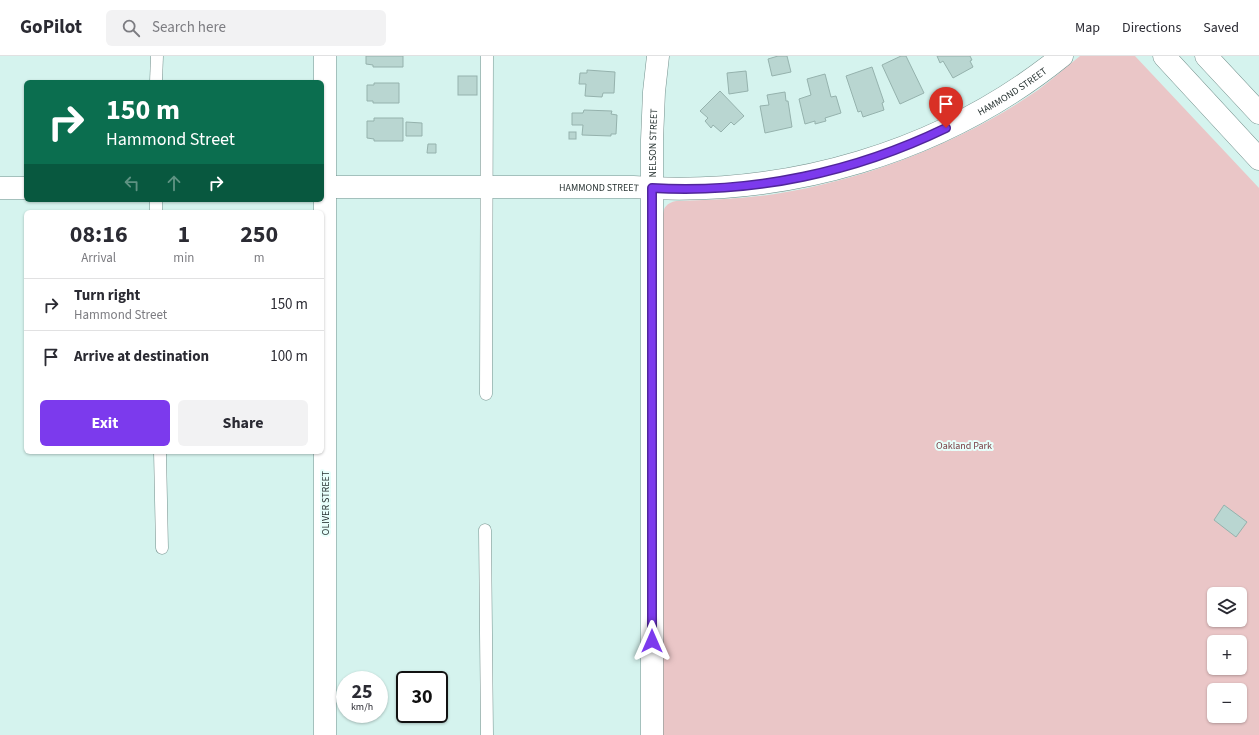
<!DOCTYPE html>
<html lang="en">
<head>
<meta charset="utf-8">
<style>
	body { margin:0; font-family:"Source Sans 3",sans-serif; background:#f2f2f3; color:#2b2b33; height:100vh; display:flex; flex-direction:column; font-size:15px; white-space:nowrap }
	* { box-sizing:border-box; margin:0 }
	p { font-size:13px; color:#7c7c81 }
	.icon { flex:none; width:22px; height:22px; fill:none; stroke:currentColor; stroke-width:2; stroke-linecap:round; stroke-linejoin:round }
	.map { position:relative; flex:1; overflow:hidden }
	.details { position:absolute; left:24px; top:154px; width:300px; height:244px; display:flex; flex-direction:column; background:#fff; border-radius:6px; box-shadow:0 1px 3px #0004 }
	.details>* { flex:none }
	.hud { position:absolute; left:24px; top:24px; width:300px; height:122px; border-radius:6px; box-shadow:0 1px 3px #0004; background:#0b6e4f; color:#fff; overflow:hidden }
	.controls { position:absolute; left:1207px; top:531px; display:grid; gap:8px }
	.controls a { display:grid; place-items:center; width:40px; height:40px; border-radius:6px; background:#fff; box-shadow:0 1px 3px #0004; font-size:20px }
	.speed { position:absolute; left:336px; top:615px; display:flex; gap:8px; font-size:20px; font-weight:700; text-align:center }
	.speed>* { display:grid; place-content:center; width:52px; height:52px; border-radius:50%; background:#fff; box-shadow:0 1px 3px #0004; line-height:1 }
	.speed small { font-size:10px; font-weight:400 }
	.speed .limit { border:2px solid #111; border-radius:6px; background:#fff; color:#111 }
	.pin { position:absolute; display:grid; place-items:center; width:34px; height:34px; color:#fff; margin:-41px -17px; border-radius:50% 50% 50% 0; rotate:-45deg; box-shadow:0 0 4px #0007 }
	.pin .icon { rotate:45deg }
	.me { position:absolute; width:44px; margin:-22px; rotate:0deg; stroke-linejoin:round; filter:drop-shadow(0 0 3px #0008) }
	.turn { display:flex; align-items:center; gap:14px; height:84px; padding:0 16px; font-size:18px }
	.turn .icon { width:52px; height:52px; stroke-width:2.5 }
	.turn b { display:block; font-size:28px; line-height:34px }
	.lanes { display:flex; align-items:center; height:38px; padding:0 16px; background:#0003; justify-content:center; gap:20px; direction:ltr }
	.lanes .off { opacity:.35 }
	.eta { display:flex; justify-content:space-evenly; align-items:center; height:68px; text-align:center }
	.eta b { font-size:24px; font-weight:700; line-height:28px }
	.action { display:flex; gap:8px; margin-top:auto; padding:8px 16px }
	.action a { flex:1; height:46px; border-radius:6px; background:#7c3aed; color:#fff; font-size:16px; font-weight:700; line-height:46px; text-align:center }
	.action a+a { background:#f2f2f3; color:#2b2b33 }
	ul { padding:0; list-style:none }
	li { display:flex; align-items:center; gap:12px; height:52px; padding:0 16px; border-top:1px solid #e1e1e2 }
	li div { flex:1 }
	li b { display:block; font-size:15px }
	li em { font-style:normal }
	header { display:flex; align-items:center; gap:24px; box-sizing:border-box; height:56px; padding:0 20px; background:#fff; border-bottom:1px solid #e1e1e2 }
	header strong { font-size:19px }
	nav { display:flex; gap:22px; margin-inline-start:auto; font-size:14px }
	.search { width:280px; height:36px; background:#f2f2f3; display:flex; align-items:center; gap:10px; box-sizing:border-box; padding:0 14px; border-radius:6px; color:#7c7c81; font-size:15px }
	.map>svg:first-child { display:block }
</style>
</head>
<body>
<header>
<strong>GoPilot</strong>
<div class="search"><svg class="icon" aria-label="search" viewBox="0 0 24 24"><circle cx="10" cy="10" r="6"/><path d="M15 15l6 6"/></svg>Search here</div>
<nav><a>Map</a><a>Directions</a><a>Saved</a></nav>
</header>
<div class="map">
<svg width="1259" height="679" viewBox="0 0 1259 679">
	<rect width="100%" height="100%" fill="#d5f3ee"/>
	<path fill="#eac6c7" fill-rule="evenodd" d="M1080 0H1135L1259 132V679H663V160C663 151 667 147 676 145 709 144 742 143 775 138 867 123 961 87 1038 34 1053 23 1066 11 1080 0ZM1214 538H1240V564H1214ZM1214 586H1240V612H1214ZM1214 634H1240V660H1214Z"/>
	<g fill="#b9d6d1" stroke="#95b2ad">
		<polygon points="366,0 403,0 403,11 373,11 373,9 366,8"/>
		<polygon points="778,0 787,0 791,16 772,20 768,3"/>
		<polygon points="901,0 906,0 924,37 900,48 882,9"/>
		<polygon points="937,0 970,0 972,4 970,5 973,11 953,22 943,5 940,7"/>
		<polygon points="872,11 884,46 882,47 884,54 863,61 861,55 858,56 846,20"/>
		<polygon points="587,14 615,16 614,37 603,37 602,41 585,40 586,28 579,28 580,17 587,17"/>
		<polygon points="746,15 748,35 729,38 727,17"/>
		<polygon points="825,18 831,41 836,40 841,57 825,62 826,65 815,68 815,65 805,68 799,43 811,39 807,23"/>
		<rect x="458" y="20" width="19" height="19"/>
		<polygon points="374,27 399,27 399,47 373,47 373,45 367,45 367,29 374,29"/>
		<polygon points="720,35 744,60 734,69 731,66 721,76 713,69 711,72 705,65 708,62 700,55"/>
		<polygon points="785,36 786,45 788,45 792,71 765,77 760,50 769,49 767,39"/>
		<polygon points="584,54 612,55 611,58 617,59 616,78 611,78 611,80 582,79 583,69 572,69 572,57 583,57"/>
		<polygon points="374,62 403,62 403,85 374,85 374,83 367,82 367,65 374,65"/>
		<polygon points="406,66 422,67 422,80 406,80"/>
		<rect x="569" y="76" width="7" height="7"/>
		<polygon points="428,88 436,88 436,97 427,97"/>
		<polygon points="1224,449 1247,466 1236,481 1214,464"/>
	</g>
	<g fill="none" stroke-linecap="round" stroke-linejoin="round">
		<g stroke="#74908c" stroke-width="13">
			<g id="lane">
				<polyline points="156,26 157,0"/>
				<polyline points="156,144 156,156"/>
				<polyline points="486,338 487,0"/>
				<polyline points="160,396 162,492"/>
				<polyline points="485,474 487,679"/>
			</g>
		</g>
		<g stroke="#74908c" stroke-width="23">
			<g id="street">
				<polyline points="325,0 325,679"/>
				<polyline points="1164,0 1259,103"/>
				<polyline points="1206,0 1259,57"/>
				<path id="s1" d="M322 131H633C786 142 942 97 1062 0"/>
				<polyline points="0,132 26,132"/>
				<path id="s2" d="M652 679V84L654 36 658 0"/>
			</g>
		</g>
		<use href="#lane" stroke="#fff" stroke-width="12"/>
		<use href="#street" stroke="#fff" stroke-width="22"/>
	</g>
	<g fill="none" stroke-linecap="round" stroke-linejoin="round">
		<g stroke="#51269a" stroke-width="10">
			<path id="route" d="M652 585V132C754 138 855 116 946 72"/>
		</g>
		<use href="#route" stroke="#7c3aed" stroke-width="7"/>
	</g>
	<g text-anchor="middle" stroke-width="4" stroke-linejoin="round" paint-order="stroke">
		<g font-size="10" fill="#293433" stroke="#e7fffb">
			<text dy="4" stroke="none"><textPath href="#s1" startOffset="709">HAMMOND STREET</textPath></text>
			<text dy="4" stroke="none"><textPath href="#s2" startOffset="592">NELSON STREET</textPath></text>
			<text dy="4" stroke="none"><textPath href="#s1" startOffset="277">HAMMOND STREET</textPath></text>
			<text transform="translate(325 447) rotate(-90)" y="4">OLIVER STREET</text>
		</g>
		<g font-size="10" fill="#783c42" stroke="#e7fffb">
			<text x="964" y="393">Oakland Park</text>
		</g>
	</g>
</svg>
<div class="controls">
<a><svg class="icon" aria-label="layers" viewBox="0 0 24 24"><path d="M12 4l9 5-9 5-9-5zM3 14l9 5 9-5"/></svg></a>
<a>+</a>
<a>−</a>
</div>
<div class="speed"><div>25<small>km/h</small></div><div class="limit">30</div></div>
<div class="pin" style="left:946px;top:72px;background:#d93025"><svg class="icon" aria-label="arrive" viewBox="0 0 24 24"><path d="M6 21V4h12l-3 4 3 4H6"/></svg></div>
<svg class="me" style="left:652px;top:585px" viewBox="-20 -20 40 40"><path d="M0-17L14 15 0 8-14 15z" fill="#7c3aed" stroke="#fff" stroke-width="4"/></svg>
<div class="hud">
<div class="turn"><svg class="icon" aria-label="right" viewBox="0 0 24 24"><path d="M7 20v-9h11M14 6l5 5-5 5"/></svg><div><b>150 m</b>Hammond Street</div></div>
<div class="lanes"><svg class="icon off" aria-label="left" viewBox="0 0 24 24"><path d="M17 20v-9H6M10 6l-5 5 5 5"/></svg><svg class="icon off" aria-label="ahead" viewBox="0 0 24 24"><path d="M12 20V5M6 11l6-6 6 6"/></svg><svg class="icon" aria-label="right" viewBox="0 0 24 24"><path d="M7 20v-9h11M14 6l5 5-5 5"/></svg></div>
</div>
<section class="details">
<div class="eta">
<div><b>08:16</b><p>Arrival</p></div>
<div><b>1</b><p>min</p></div>
<div><b>250</b><p>m</p></div>
</div>
<ul>
<li><svg class="icon" aria-label="right" viewBox="0 0 24 24"><path d="M7 20v-9h11M14 6l5 5-5 5"/></svg><div><b>Turn right</b><p>Hammond Street</p></div><em>150 m</em></li>
<li><svg class="icon" aria-label="arrive" viewBox="0 0 24 24"><path d="M6 21V4h12l-3 4 3 4H6"/></svg><div><b>Arrive at destination</b></div><em>100 m</em></li>
</ul>
<div class="action"><a>Exit</a><a>Share</a></div>
</section>
</div>
</body>
</html>
